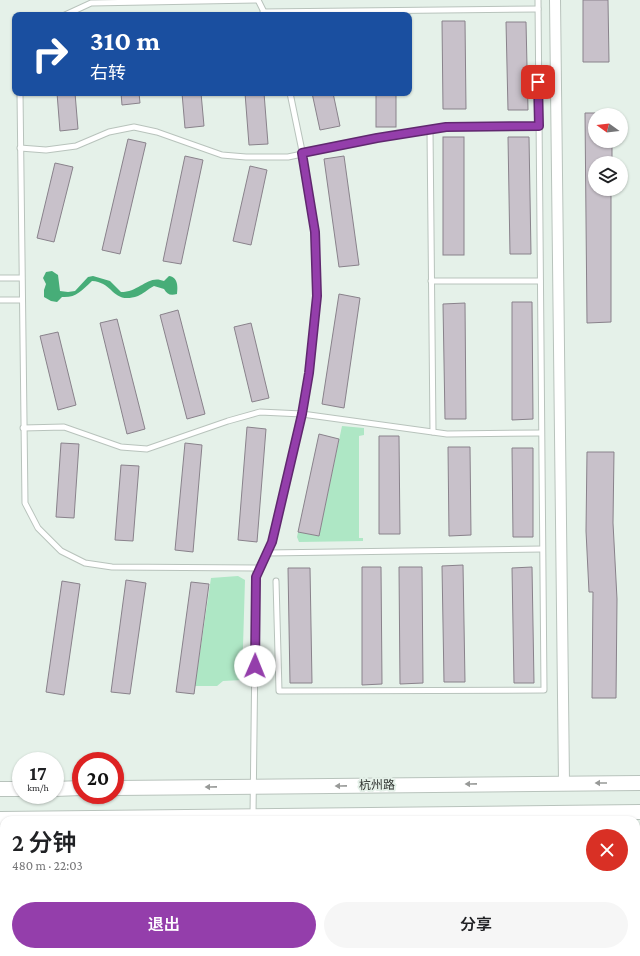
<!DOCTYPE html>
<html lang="zh">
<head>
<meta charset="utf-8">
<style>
	body { margin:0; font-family:"Crimson Pro","Noto Sans SC",serif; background:#f6f6f6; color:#202124; height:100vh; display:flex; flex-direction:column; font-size:15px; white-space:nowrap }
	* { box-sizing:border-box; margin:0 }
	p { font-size:13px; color:#757577 }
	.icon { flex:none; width:22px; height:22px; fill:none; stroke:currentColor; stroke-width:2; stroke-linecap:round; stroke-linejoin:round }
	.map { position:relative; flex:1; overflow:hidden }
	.drawer { position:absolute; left:0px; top:816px; width:640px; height:140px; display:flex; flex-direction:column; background:#fff; border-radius:12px 12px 0 0; box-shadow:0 1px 3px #0004 }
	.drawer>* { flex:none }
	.hud { position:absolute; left:12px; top:12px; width:400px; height:84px; border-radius:8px; box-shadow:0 1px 3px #0004; background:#1a4fa0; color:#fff; overflow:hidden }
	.needle { width:26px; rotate:285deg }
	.tools { position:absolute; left:588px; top:108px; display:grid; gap:8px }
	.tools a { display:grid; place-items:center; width:40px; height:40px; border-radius:50%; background:#fff; box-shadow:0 1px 3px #0004; font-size:20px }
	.speed { position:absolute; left:12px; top:752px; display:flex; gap:8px; font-size:20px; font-weight:700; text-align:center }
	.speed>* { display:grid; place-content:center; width:52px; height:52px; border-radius:50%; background:#fff; box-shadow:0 1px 3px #0004; line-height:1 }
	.speed small { font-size:10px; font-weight:400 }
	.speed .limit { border:6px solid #d22; background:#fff; color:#111 }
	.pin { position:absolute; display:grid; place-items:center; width:34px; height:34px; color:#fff; margin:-17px; border-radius:8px; box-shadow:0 2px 6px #0006 }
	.me { position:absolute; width:44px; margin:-22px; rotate:1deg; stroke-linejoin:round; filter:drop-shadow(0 0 3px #0008) }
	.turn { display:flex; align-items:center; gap:14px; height:84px; padding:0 12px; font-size:18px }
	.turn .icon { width:52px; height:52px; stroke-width:2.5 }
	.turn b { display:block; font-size:28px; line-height:34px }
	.round { display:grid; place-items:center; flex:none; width:42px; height:42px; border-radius:21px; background:#f6f6f6 }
	.headline { display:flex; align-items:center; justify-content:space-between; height:68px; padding:0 12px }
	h1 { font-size:24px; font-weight:600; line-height:30px }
	.cta { display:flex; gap:8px; margin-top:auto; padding:8px 12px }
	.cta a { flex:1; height:46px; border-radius:24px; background:#943eab; color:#fff; font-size:16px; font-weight:600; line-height:46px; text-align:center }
	.cta a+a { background:#f6f6f6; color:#202124 }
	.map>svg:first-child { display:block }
</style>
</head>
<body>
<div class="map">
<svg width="640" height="956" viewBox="0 0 640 956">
	<rect width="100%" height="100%" fill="#e5f1e9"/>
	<g fill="#aee7c5">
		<polygon points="342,426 364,428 364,435 359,436 359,538 363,538 363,541 299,542 297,537 298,532 319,536"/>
		<polygon points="238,576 245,580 242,680 223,681 217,686 195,686 211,578"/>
	</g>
	<path fill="#47ad78" d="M52 271 58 275 60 291 68 292 75 291 88 277 93 276 110 281 121 292C140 292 148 274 164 281L169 276C178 277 178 287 177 294 170 296 167 294 164 289L154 286C148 289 143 294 138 296 112 305 114 282 92 281 81 291 76 298 62 297L57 302 51 301 44 297V290L46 284 43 278 46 272Z"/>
	<g fill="#c8c1ca" stroke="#89828b">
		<polygon points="583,0 608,0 609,62 583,62"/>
		<polygon points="442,21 465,21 466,109 443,109"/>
		<polygon points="506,22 526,22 528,110 508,110"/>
		<polygon points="57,93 75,93 78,129 60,131"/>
		<polygon points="121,93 139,93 140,103 122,105"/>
		<polygon points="182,93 201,93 204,126 185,128"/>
		<polygon points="245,93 264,93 268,144 249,145"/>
		<polygon points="312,93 333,93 340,126 320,130"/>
		<rect x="376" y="93" width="20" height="34"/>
		<polygon points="585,113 595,113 595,141 612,141 612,163 595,163 595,189 611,189 611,322 587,323"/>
		<rect x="443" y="137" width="21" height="118"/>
		<polygon points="508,137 529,137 531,254 510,254"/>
		<polygon points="128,139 146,143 120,254 102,250"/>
		<polygon points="185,156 203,160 181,264 163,261"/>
		<polygon points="344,156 359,265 339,267 324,159"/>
		<polygon points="55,163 73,167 54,242 37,238"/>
		<polygon points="250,166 267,170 251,245 233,241"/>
		<polygon points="339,294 360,298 344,408 322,404"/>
		<polygon points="512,302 532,302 533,419 512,420"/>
		<polygon points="465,303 466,419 445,419 443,304"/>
		<polygon points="178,310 205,414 187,419 160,315"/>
		<polygon points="117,319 145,429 127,434 100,323"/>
		<polygon points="251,323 269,398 252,402 234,327"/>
		<polygon points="58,332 76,405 58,410 40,336"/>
		<polygon points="247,427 266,429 257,542 238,540"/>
		<polygon points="319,434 339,439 319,536 298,532"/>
		<polygon points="379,436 399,436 400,534 379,534"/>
		<polygon points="61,443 79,444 74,518 56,517"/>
		<polygon points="185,443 202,445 193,552 175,550"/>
		<polygon points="448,447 470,447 471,535 449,536"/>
		<polygon points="512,448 533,448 533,537 513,537"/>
		<polygon points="587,452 614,452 613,523 617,599 616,698 592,698 593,592 589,592 586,531"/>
		<polygon points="121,465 139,466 133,541 115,540"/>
		<polygon points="463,565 465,682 444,682 442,566"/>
		<polygon points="362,567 381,567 382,684 362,685"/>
		<polygon points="399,567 422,567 423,683 400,684"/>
		<polygon points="532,567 534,683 514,683 512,568"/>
		<polygon points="288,568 310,568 312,683 290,683"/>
		<polygon points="126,580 146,583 130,694 111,692"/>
		<polygon points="62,581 80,584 64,695 46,692"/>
		<polygon points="191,582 209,584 194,694 176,692"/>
	</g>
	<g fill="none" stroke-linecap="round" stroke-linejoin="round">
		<g stroke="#b8c3bc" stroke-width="7">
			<g id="service">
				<polyline points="258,0 265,14"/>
				<polyline points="263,12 538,9"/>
				<polyline points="65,15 91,3 258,0"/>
				<polyline points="20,93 25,503 38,528 61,551 85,563 112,567 256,568 253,815"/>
				<polyline points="430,130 433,432"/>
				<polyline points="20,148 46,150 76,146 109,132 134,127 157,132 222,155 246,157 288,157 377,138 446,127 539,126"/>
				<polyline points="0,278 21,278"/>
				<polyline points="431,281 540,281"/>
				<polyline points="0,300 22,300"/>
				<polyline points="23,428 64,427 121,447 147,449 228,421 260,412 302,414 447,434 541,433"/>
				<polyline points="267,553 542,549"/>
				<polyline points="258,574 272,543 302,414 309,373 317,296 315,232 301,146 290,93"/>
				<polyline points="276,581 279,691 544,690 538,0"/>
				<polyline points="636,935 640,935"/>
				<polyline points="599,952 599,956"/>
				<polyline points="556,956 556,952"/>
			</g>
		</g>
		<g stroke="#b8c3bc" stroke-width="12">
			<polyline id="minor" points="555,0 564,783"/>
		</g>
		<g stroke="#b8c3bc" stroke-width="14">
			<polyline id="tertiary" points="253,952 253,956"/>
		</g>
		<g stroke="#b8c3bc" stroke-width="16">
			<g id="secondary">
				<polyline points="115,788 640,783"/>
				<polyline points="0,789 21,789"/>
				<polyline points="55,789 81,788"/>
				<polyline points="0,819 640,812"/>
			</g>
		</g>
		<use href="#service" stroke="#fff" stroke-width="5"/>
		<use href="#minor" stroke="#fff" stroke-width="10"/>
		<use href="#tertiary" stroke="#fff" stroke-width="12"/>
		<use href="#secondary" stroke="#fff" stroke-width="14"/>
	</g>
	<defs><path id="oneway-solid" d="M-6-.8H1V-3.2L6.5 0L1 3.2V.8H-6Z"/></defs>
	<g fill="#989a98">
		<use href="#oneway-solid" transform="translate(601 783) rotate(-180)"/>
		<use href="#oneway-solid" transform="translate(471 784) rotate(179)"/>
		<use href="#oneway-solid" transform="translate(341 786) rotate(179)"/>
		<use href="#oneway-solid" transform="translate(211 787) rotate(179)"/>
	</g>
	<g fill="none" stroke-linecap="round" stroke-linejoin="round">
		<g stroke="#60286f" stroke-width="10">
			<polyline id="route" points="255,666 256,577 272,542 302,414 309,373 317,296 315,232 302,153 377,138 446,127 539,126 538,82"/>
		</g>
		<use href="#route" stroke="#943eab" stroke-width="7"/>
	</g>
	<g text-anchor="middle" stroke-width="4" stroke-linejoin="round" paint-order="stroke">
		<g font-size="12" fill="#313532" stroke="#e5f1e9">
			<text transform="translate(377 785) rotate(-1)" y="4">杭州路</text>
		</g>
	</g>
</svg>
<div class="tools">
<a><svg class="needle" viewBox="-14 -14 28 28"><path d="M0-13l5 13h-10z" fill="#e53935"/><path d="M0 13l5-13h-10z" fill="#757577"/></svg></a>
<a><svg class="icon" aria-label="layers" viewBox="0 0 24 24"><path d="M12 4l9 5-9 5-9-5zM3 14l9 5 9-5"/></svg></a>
</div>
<div class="speed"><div>17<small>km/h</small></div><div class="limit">20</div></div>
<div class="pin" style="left:538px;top:82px;background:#d93025"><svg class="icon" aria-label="arrive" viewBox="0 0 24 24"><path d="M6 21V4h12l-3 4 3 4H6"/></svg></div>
<svg class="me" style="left:255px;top:666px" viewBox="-20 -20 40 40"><circle r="19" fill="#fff"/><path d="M0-13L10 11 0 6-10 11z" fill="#943eab"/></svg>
<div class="hud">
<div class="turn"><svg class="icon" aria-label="right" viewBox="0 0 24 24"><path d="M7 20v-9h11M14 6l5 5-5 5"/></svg><div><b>310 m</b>右转</div></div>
</div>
<section class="drawer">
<div class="headline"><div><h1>2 分钟</h1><p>480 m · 22:03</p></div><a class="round" style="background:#d93025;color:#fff"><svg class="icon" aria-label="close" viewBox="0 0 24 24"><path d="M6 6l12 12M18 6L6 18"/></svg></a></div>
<div class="cta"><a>退出</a><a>分享</a></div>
</section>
</div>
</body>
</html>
